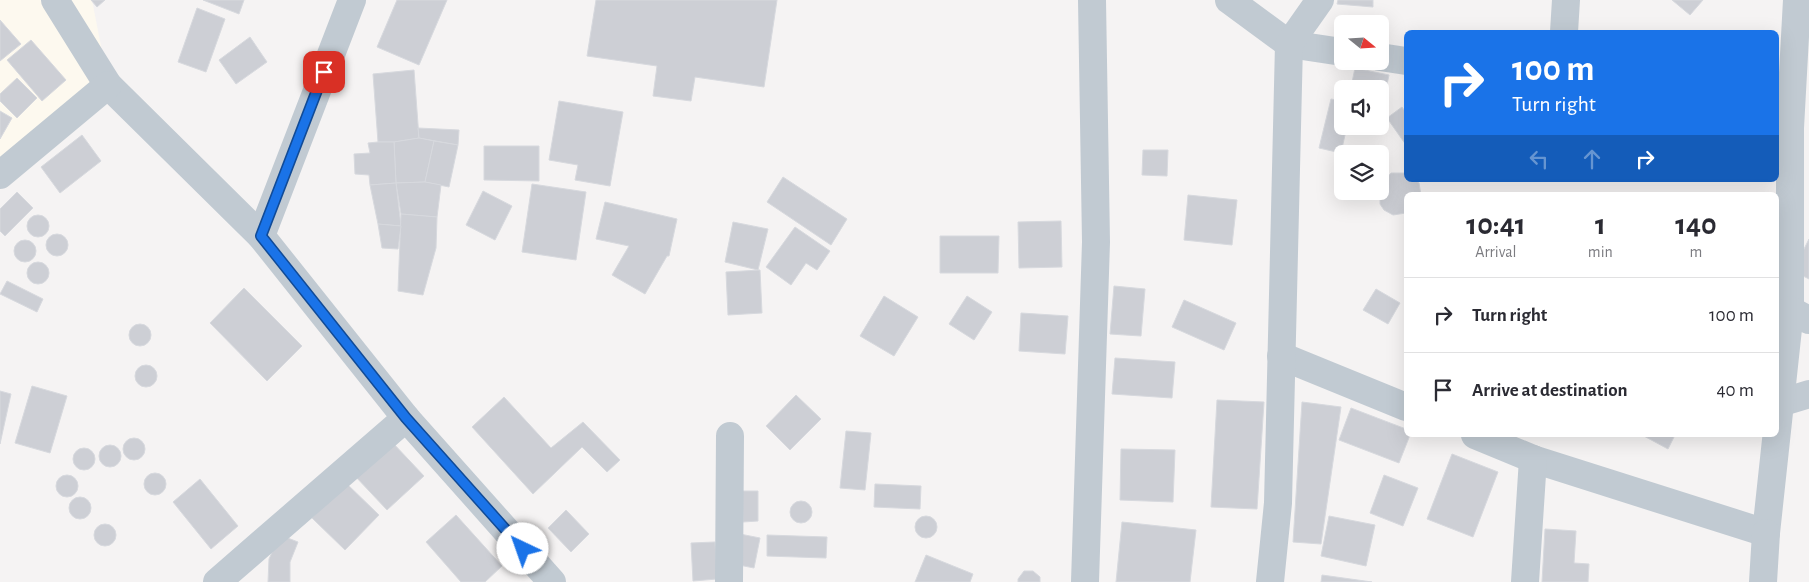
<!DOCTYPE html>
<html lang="en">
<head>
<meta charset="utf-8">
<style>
	body { margin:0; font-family:"Alegreya Sans",sans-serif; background:#f2f2f3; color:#2b2b33; height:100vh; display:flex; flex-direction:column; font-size:19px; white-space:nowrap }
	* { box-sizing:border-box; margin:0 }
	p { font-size:16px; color:#7c7c81 }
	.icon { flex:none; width:28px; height:28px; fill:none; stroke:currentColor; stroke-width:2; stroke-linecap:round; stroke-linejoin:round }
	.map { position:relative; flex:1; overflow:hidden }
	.side { position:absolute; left:1404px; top:192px; width:375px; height:245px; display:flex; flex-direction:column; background:#fff; border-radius:8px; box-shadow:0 5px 20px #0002 }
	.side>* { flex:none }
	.hud { position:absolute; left:1404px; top:30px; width:375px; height:152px; border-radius:8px; box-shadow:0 5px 20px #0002; background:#1a73e8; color:#fff; overflow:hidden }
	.needle { width:32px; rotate:108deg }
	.buttons { position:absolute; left:1334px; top:15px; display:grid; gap:10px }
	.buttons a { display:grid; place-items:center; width:55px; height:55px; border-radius:8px; background:#fff; box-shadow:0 5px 20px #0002; font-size:25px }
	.pin { position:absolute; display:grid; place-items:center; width:42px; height:42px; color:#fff; margin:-21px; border-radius:10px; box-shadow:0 2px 8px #0006 }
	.me { position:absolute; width:55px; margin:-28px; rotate:318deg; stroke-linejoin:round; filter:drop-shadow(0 0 4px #0008) }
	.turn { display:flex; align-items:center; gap:18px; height:105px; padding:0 25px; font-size:22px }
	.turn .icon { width:65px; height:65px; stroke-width:2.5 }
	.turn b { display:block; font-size:35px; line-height:42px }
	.lanes { display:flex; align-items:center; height:48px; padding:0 25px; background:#0003; justify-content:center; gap:25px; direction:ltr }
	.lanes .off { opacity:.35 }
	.eta { display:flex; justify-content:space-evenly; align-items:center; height:85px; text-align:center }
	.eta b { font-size:30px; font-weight:700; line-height:35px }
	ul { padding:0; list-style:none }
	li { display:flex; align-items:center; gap:15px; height:75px; padding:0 25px; border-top:1px solid #e1e1e2 }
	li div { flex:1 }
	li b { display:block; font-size:19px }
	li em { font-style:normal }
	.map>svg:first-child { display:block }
</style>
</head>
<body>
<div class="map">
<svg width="1809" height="582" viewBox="0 0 1809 582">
	<rect width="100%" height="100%" fill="#f5f3f3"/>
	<polygon fill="#fdf9ef" points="0,0 92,0 108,82 0,173"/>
	<g fill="#cdcfd5" stroke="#d7d9de">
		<polygon points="91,0 105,0 97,7"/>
		<polygon points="203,0 244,0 239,14"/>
		<polygon points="397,0 447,0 419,65 377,47"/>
		<polygon points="596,0 777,0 764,87 695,77 691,101 653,96 657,66 587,56"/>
		<polygon points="1338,0 1373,0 1373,7 1337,4"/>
		<polygon points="1672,0 1703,0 1690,15"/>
		<polygon points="197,8 225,19 206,72 178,62"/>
		<polygon points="0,20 21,44 0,61"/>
		<polygon points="250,37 267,62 236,84 219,60"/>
		<polygon points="31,40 66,80 42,101 7,60"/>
		<polygon points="1355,68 1389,75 1385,94 1380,93 1380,89 1351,87"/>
		<polygon points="414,70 419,138 394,142 378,142 373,74"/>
		<polygon points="17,78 37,98 17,118 0,101 0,94"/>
		<polygon points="1331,99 1342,101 1342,126 1347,126 1341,153 1319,148"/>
		<polygon points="559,101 623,112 610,186 575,180 578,165 549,160"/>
		<polygon points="1402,107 1406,113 1406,145 1387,118"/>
		<polygon points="0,111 12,118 0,139"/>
		<polygon points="418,128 459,130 458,145 419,138"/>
		<polygon points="82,135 101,161 60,193 41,167"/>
		<polygon points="419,138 434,141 425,182 396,183 394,142"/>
		<polygon points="434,141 458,145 449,187 425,182"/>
		<polygon points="378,142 394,142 396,183 370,185 369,175 355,174 354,154 370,153 368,143"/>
		<polygon points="484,146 539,146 539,181 484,180"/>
		<polygon points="1143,150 1168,150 1167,176 1142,175"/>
		<polygon points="1406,173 1406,180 1415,180 1419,183 1421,195 1406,195 1406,213 1393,215 1384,210 1380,204 1380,185 1391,173"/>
		<polygon points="783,177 847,219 831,245 767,202"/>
		<polygon points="425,182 441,185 437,217 401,214 396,183"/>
		<polygon points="396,183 401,226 378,224 370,185"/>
		<polygon points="532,184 586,192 576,260 522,252"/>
		<polygon points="483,191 512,206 495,240 466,225"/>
		<polygon points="17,192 33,208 5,236 0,231 0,209"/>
		<polygon points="1188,195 1237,200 1232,245 1184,240"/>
		<polygon points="605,202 677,219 669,256 667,256 645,294 612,275 629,246 596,239"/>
		<polygon points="401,214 437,217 436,248 423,295 398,291"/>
		<circle cx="38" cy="226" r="11"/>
		<polygon points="1061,221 1062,267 1019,268 1018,222"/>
		<polygon points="733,222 768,229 758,270 725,262"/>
		<polygon points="378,224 401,226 398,249 382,248"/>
		<polygon points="795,227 830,251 817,270 806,263 791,285 766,267"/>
		<circle cx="57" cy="245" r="11"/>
		<polygon points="940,236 999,236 998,273 940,273"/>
		<polygon points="1809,239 1809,279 1793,271"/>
		<circle cx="25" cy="251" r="11"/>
		<circle cx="38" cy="273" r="11"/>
		<polygon points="760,270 762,313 728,315 726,272"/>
		<polygon points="7,281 43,299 37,312 0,294"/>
		<polygon points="1114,286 1145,289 1141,336 1110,334"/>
		<polygon points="244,288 302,346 267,381 210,323"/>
		<polygon points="1376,289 1400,303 1388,324 1363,310"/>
		<polygon points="884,296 918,317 894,356 860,336"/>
		<polygon points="967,296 992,312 974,340 949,324"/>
		<polygon points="1184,300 1236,323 1224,350 1172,327"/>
		<polygon points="1021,313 1068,316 1065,354 1019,351"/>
		<circle cx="140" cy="335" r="11"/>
		<polygon points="1115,358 1175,362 1172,398 1112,394"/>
		<circle cx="146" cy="376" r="11"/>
		<polygon points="32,386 67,396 50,453 15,443"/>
		<polygon points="0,391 11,394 0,444"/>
		<polygon points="796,395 821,419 790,450 766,426"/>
		<polygon points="504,397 551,448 583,422 620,460 607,472 582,447 533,494 472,427"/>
		<polygon points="1217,400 1264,402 1257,509 1211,507"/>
		<polygon points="1302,402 1341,407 1321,544 1293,542"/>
		<polygon points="1351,408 1406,429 1406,435 1410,435 1399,463 1339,440"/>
		<polygon points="846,431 871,433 865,490 840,488"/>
		<polygon points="1642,435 1675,435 1668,449"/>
		<circle cx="134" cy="449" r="11"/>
		<polygon points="392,442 424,476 387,510 355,476"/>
		<circle cx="110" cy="456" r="11"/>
		<circle cx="84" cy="459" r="11"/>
		<polygon points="1121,449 1175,450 1173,502 1120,500"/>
		<polygon points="1452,454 1498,472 1473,537 1427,519"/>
		<circle cx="155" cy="484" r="11"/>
		<circle cx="67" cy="486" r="11"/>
		<polygon points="1384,475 1418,488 1403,526 1370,513"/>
		<polygon points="200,479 238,526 211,549 173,502"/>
		<polygon points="345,482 379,515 345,550 312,518"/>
		<polygon points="875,484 921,486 920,509 874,507"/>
		<polygon points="742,491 758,491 758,521 743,522"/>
		<circle cx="80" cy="508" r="11"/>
		<circle cx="801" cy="512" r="11"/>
		<polygon points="566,510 589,534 571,552 548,528"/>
		<polygon points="456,515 502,566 485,582 461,582 426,542"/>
		<polygon points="1329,516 1375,525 1366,566 1321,556"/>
		<circle cx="926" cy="527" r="11"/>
		<polygon points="1122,522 1196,530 1190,582 1116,582"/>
		<circle cx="105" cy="535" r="11"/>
		<polygon points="1545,529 1576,531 1574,563 1589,564 1588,582 1542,582"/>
		<polygon points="740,534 760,538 754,568 734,564"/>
		<polygon points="280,535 298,542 290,562 290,582 268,582 269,559"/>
		<polygon points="767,535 827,537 826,558 767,556"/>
		<polygon points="715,542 717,579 693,581 691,543"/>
		<polygon points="926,555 973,574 970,582 915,582"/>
		<polygon points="1024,571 1033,571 1040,577 1040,582 1018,582 1018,579"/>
		<polygon points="1322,575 1372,582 1321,582"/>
	</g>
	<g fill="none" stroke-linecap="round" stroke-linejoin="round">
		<g stroke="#c1cad2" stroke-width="28">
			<polyline points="55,0 108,85 261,236 406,418 552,582"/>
			<polyline points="1229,0 1289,44 1342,52"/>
			<polyline points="1564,32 1566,0"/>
			<polyline points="1380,57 1406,61"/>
			<polyline points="0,175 108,85"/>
			<polyline points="261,236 352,0"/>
			<polyline points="1790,310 1790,128 1797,0"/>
			<polyline points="1281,356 1406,407"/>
			<polyline points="1780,403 1809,394"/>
			<polyline points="1475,435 1533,459 1766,533 1790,310 1809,320"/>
			<polyline points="217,582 406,418"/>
			<polyline points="729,582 730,436"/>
			<polyline points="1085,582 1096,242 1092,0"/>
			<polyline points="1270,582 1278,503 1289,44 1320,0"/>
			<polyline points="1525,582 1533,459"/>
			<polyline points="1763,582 1766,533"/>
		</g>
	</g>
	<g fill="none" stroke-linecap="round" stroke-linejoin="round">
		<g stroke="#114b97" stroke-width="12">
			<polyline id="route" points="324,72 261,236 406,418 523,549"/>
		</g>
		<use href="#route" stroke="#1a73e8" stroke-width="9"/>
	</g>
</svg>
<div class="buttons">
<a><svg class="needle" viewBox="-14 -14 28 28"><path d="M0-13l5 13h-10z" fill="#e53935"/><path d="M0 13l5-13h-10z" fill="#7c7c81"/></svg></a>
<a><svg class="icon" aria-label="sound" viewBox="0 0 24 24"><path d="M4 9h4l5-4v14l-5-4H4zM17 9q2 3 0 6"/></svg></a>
<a><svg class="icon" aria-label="layers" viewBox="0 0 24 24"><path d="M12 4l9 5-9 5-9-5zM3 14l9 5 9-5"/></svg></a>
</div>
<div class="pin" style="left:324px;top:72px;background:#d93025"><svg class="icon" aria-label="arrive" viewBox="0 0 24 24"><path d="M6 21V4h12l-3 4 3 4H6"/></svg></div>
<svg class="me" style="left:523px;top:549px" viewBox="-20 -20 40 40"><circle r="19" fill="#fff"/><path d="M0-13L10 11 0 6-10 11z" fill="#1a73e8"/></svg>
<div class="hud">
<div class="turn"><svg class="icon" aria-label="right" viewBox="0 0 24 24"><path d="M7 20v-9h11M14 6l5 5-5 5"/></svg><div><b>100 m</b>Turn right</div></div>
<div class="lanes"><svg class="icon off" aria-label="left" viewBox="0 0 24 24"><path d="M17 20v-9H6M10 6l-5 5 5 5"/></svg><svg class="icon off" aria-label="ahead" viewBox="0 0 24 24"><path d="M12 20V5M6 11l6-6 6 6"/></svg><svg class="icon" aria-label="right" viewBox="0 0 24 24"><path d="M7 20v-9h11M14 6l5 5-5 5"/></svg></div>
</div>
<section class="side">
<div class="eta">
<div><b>10:41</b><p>Arrival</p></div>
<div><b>1</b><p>min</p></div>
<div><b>140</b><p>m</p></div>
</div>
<ul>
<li><svg class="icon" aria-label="right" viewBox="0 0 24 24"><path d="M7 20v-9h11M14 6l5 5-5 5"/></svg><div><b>Turn right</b></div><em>100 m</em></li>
<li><svg class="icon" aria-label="arrive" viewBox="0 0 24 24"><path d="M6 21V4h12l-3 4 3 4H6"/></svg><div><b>Arrive at destination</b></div><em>40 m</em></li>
</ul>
</section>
</div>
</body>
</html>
